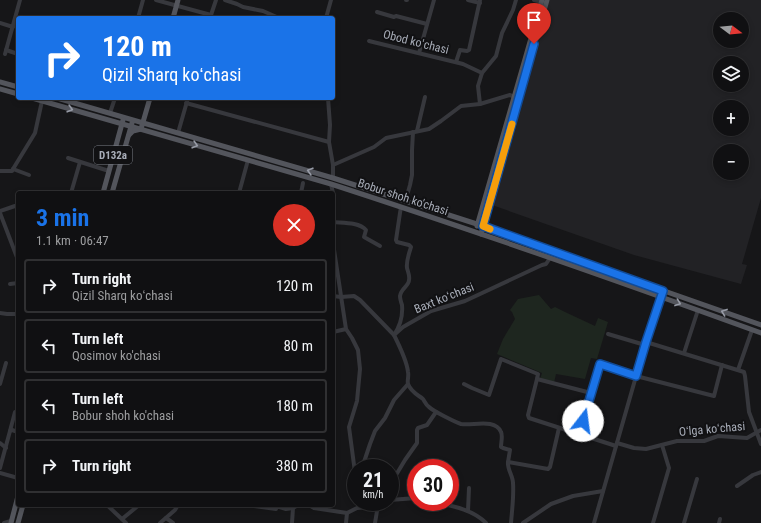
<!DOCTYPE html>
<html lang="en">
<head>
<meta charset="utf-8">
<style>
	body { margin:0; font-family:"Roboto Condensed",sans-serif; background:#19191b; color:#f1f3f6; height:100vh; display:flex; flex-direction:column; font-size:15px; white-space:nowrap }
	* { box-sizing:border-box; margin:0 }
	p { font-size:13px; color:#9c9d9f }
	.icon { flex:none; width:22px; height:22px; fill:none; stroke:currentColor; stroke-width:2; stroke-linecap:round; stroke-linejoin:round }
	.map { position:relative; flex:1; overflow:hidden }
	.sheet { position:absolute; left:16px; top:191px; width:319px; height:316px; display:flex; flex-direction:column; background:#101012; border-radius:4px; box-shadow:0 2px 6px #0003,0 0 0 1px #303032 }
	.sheet>* { flex:none }
	.hud { position:absolute; left:16px; top:16px; width:319px; height:84px; border-radius:4px; box-shadow:0 2px 6px #0003,0 0 0 1px #303032; background:#1a73e8; color:#fff; overflow:hidden }
	.needle { width:26px; rotate:106deg }
	.tools { position:absolute; left:713px; top:12px; display:grid; gap:8px }
	.tools a { display:grid; place-items:center; width:36px; height:36px; border-radius:50%; background:#101012; box-shadow:0 2px 6px #0003,0 0 0 1px #303032; font-size:20px }
	.speed { position:absolute; left:347px; top:459px; display:flex; gap:8px; font-size:20px; font-weight:700; text-align:center }
	.speed>* { display:grid; place-content:center; width:52px; height:52px; border-radius:50%; background:#101012; box-shadow:0 2px 6px #0003,0 0 0 1px #303032; line-height:1 }
	.speed small { font-size:10px; font-weight:400 }
	.speed .limit { border:6px solid #d22; background:#fff; color:#111 }
	.pin { position:absolute; display:grid; place-items:center; width:34px; height:34px; color:#fff; margin:-41px -17px; border-radius:50% 50% 50% 0; rotate:-45deg; box-shadow:0 0 4px #0007 }
	.pin .icon { rotate:45deg }
	.me { position:absolute; width:44px; margin:-22px; rotate:15deg; stroke-linejoin:round; filter:drop-shadow(0 0 3px #0008) }
	.turn { display:flex; align-items:center; gap:14px; height:84px; padding:0 20px; font-size:18px }
	.turn .icon { width:52px; height:52px; stroke-width:2.5 }
	.turn b { display:block; font-size:28px; line-height:34px }
	.round { display:grid; place-items:center; flex:none; width:42px; height:42px; border-radius:21px; background:#19191b }
	.overview { display:flex; align-items:center; justify-content:space-between; height:68px; padding:0 20px }
	h1 { font-size:24px; font-weight:700; line-height:30px; color:#1a73e8 }
	ul { padding:0; list-style:none }
	li { display:flex; align-items:center; gap:12px; height:54px; margin:0 8px 6px; padding:0 12px; border:2px solid #303032; border-radius:4px }
	li div { flex:1 }
	li b { display:block; font-size:15px }
	li em { font-style:normal }
	.map>svg:first-child { display:block }
</style>
</head>
<body>
<div class="map">
<svg width="761" height="523" viewBox="0 0 761 523">
	<rect width="100%" height="100%" fill="#161618"/>
	<path fill="#222225" fill-rule="evenodd" d="M549 0H761V198L742 264 747 265 741 284 634 255 492 205ZM720 19H742V41H720ZM720 63H742V85H720ZM720 107H742V129H720ZM720 151H742V173H720Z"/>
	<polygon fill="#1e261f" points="539,295 551,309 555,307 565,312 595,326 598,318 608,322 597,359 591,358 585,379 556,374 554,383 540,379 542,373 497,354 503,339 515,319 512,312 510,310 518,299"/>
	<g fill="none" stroke-linecap="round" stroke-linejoin="round">
		<g stroke="#37383d" stroke-width="4">
			<polyline points="156,0 211,15"/>
			<polyline points="225,0 237,4 243,7 263,11 279,18"/>
			<polyline points="406,0 407,0"/>
			<polyline points="468,0 480,3"/>
			<polyline points="534,0 541,2"/>
			<polyline points="377,12 394,17 396,16 427,24"/>
			<polyline points="138,18 143,0"/>
			<polyline points="210,18 216,0"/>
			<polyline points="326,18 331,0"/>
			<polyline points="0,23 13,27"/>
			<polyline points="369,41 463,64 482,73"/>
			<polyline points="6,50 18,54"/>
			<polyline points="419,53 434,0"/>
			<polyline points="5,54 20,0"/>
			<polyline points="456,62 460,50 467,51 469,50 480,0"/>
			<polyline points="328,98 330,125 329,142 333,165 333,178"/>
			<polyline points="186,103 329,142"/>
			<polyline points="480,104 478,86 482,73 496,56 502,33 513,10 516,0"/>
			<polyline points="110,113 115,98"/>
			<polyline points="417,131 425,97"/>
			<polyline points="178,133 188,98"/>
			<polyline points="68,158 109,171"/>
			<polyline points="333,165 374,147 386,138 429,129 441,121 461,106 480,104 510,95 514,97"/>
			<polyline points="13,169 29,175"/>
			<polyline points="0,171 12,171 13,169 35,133 42,101"/>
			<polyline points="331,184 333,193"/>
			<polyline points="71,193 80,162"/>
			<polyline points="239,193 248,160"/>
			<polyline points="301,193 303,183"/>
			<polyline points="402,199 408,192 410,185 412,175 412,150 413,132"/>
			<path d="M401 207 400 213 396 240 397 242 409 245 411 247C409 254 406 261 407 268 408 272 410 276 409 280 409 286 401 288 400 296 400 299 401 302 402 305 403 316 400 326 394 335 399 345 407 361 408 372 409 376 407 381 408 384 411 392 418 395 423 399 425 402 426 405 429 407 433 411 455 422 461 424 473 426 495 418 501 432 503 436 501 442 501 447L503 448 510 450 508 462"/>
			<polyline points="0,211 15,206"/>
			<polyline points="0,213 18,260"/>
			<path d="M333 222C343 223 359 222 366 230L364 237 380 246"/>
			<polyline points="333,243 346,329 352,338 358,350 360,369 357,401 349,427 356,480"/>
			<polyline points="10,284 18,283"/>
			<polyline points="333,296 341,297 354,296 360,300 394,335 403,327 431,311 465,301 542,265 546,264 550,258"/>
			<polyline points="0,313 7,314 18,314"/>
			<polyline points="333,332 346,329"/>
			<polyline points="608,334 645,345"/>
			<polyline points="646,342 744,372 745,376 749,412 761,444"/>
			<polyline points="684,353 698,310"/>
			<polyline points="738,370 752,330"/>
			<polyline points="537,379 591,393"/>
			<polyline points="0,384 6,363"/>
			<polyline points="464,384 472,388 489,395 501,359 538,374 537,379 528,415 529,418 616,446"/>
			<polyline points="10,431 15,412"/>
			<polyline points="579,435 600,364 636,376 714,396 722,365"/>
			<polyline points="0,443 6,448"/>
			<polyline points="617,443 634,448 646,449 677,441 704,441 718,436 747,438 761,430"/>
			<polyline points="0,468 10,431 12,430 18,432"/>
			<polyline points="362,468 370,444 375,431 385,418 394,400 408,384"/>
			<polyline points="0,473 18,478"/>
			<polyline points="737,486 753,475 761,472"/>
			<polyline points="390,500 396,475 405,460 417,443 417,430 418,428 427,425 436,412"/>
			<polyline points="390,500 416,498"/>
			<path d="M433 502C452 506 472 509 486 523"/>
			<polyline points="107,505 126,523"/>
			<polyline points="309,505 314,508 347,513 357,508 369,507 378,505 385,502"/>
			<polyline points="254,506 276,509 276,506 286,509 293,508"/>
			<polyline points="468,511 469,488"/>
			<polyline points="166,518 173,523"/>
			<polyline points="122,519 139,505"/>
			<polyline points="4,523 11,521"/>
			<polyline points="160,523 175,510 178,505"/>
			<polyline points="292,523 293,508 298,505"/>
			<polyline points="346,523 347,513"/>
			<polyline points="375,523 378,505"/>
			<path d="M511 523C512 510 514 496 513 483 513 476 507 469 508 462L548 469 550 467 559 428"/>
			<polyline points="523,523 551,504 573,496 603,491"/>
			<polyline points="594,523 645,345 663,291"/>
			<polyline points="653,523 669,468 662,445"/>
			<polyline points="684,523 697,479"/>
			<polyline points="719,523 720,519"/>
		</g>
		<g stroke="#53555c" stroke-width="5">
			<polyline points="173,18 178,0"/>
			<polyline points="0,82 18,87"/>
			<polyline points="0,89 18,94"/>
			<path d="M32 98 331 184C476 231 618 281 761 333"/>
			<polyline points="57,98 333,178 399,199 483,226 553,252 761,325"/>
			<polyline points="129,135 133,131 141,129 150,98"/>
			<polyline points="103,193 123,120"/>
			<polyline points="112,193 132,123"/>
			<polyline points="477,226 542,0"/>
			<polyline points="481,234 547,0"/>
			<polyline points="11,523 18,496"/>
			<polyline points="18,523 23,505"/>
		</g>
	</g>
	<defs><path id="oneway-chevron" d="M-2-3.5L2.5 0L-2 3.5" fill="none" stroke-width="1.6" stroke-linecap="round" stroke-linejoin="round"/></defs>
	<g stroke="#979ba6">
		<use href="#oneway-chevron" transform="translate(70 109) rotate(16)"/>
		<use href="#oneway-chevron" transform="translate(195 145) rotate(16)"/>
		<use href="#oneway-chevron" transform="translate(310 171) rotate(-164)"/>
		<use href="#oneway-chevron" transform="translate(678 303) rotate(20)"/>
		<use href="#oneway-chevron" transform="translate(724 312) rotate(-160)"/>
	</g>
	<g fill="none" stroke-linecap="round" stroke-linejoin="round">
		<g stroke="#114b97" stroke-width="10">
			<polyline id="route" points="534,44 483,226 663,291 646,342 636,376 600,364 583,421"/>
		</g>
		<use href="#route" stroke="#1a73e8" stroke-width="7"/>
		<polyline stroke="#f59e0b" stroke-width="7" points="490,229 483,226 512,124"/>
	</g>
	<g text-anchor="middle" stroke-width="4" stroke-linejoin="round" paint-order="stroke">
		<rect fill="#111113" stroke="#7b7e86" stroke-width="1" x="94" y="146" width="38" height="18" rx="3"/>
		<g font-size="11" font-weight="bold" fill="#a8adb8">
			<text x="113" y="159">D132a</text>
		</g>
		<g font-size="12" fill="#a8adb8" stroke="#111113">
			<text transform="translate(416 42) rotate(14)" y="4">Obod koʻchasi</text>
			<text transform="translate(403 197) rotate(18)" y="4">Bobur shoh ko'chasi</text>
			<text transform="translate(444 298) rotate(-22)" y="4">Baxt koʻchasi</text>
			<text transform="translate(712 429) rotate(-5)" y="4">Oʻlga koʻchasi</text>
		</g>
	</g>
</svg>
<div class="tools">
<a><svg class="needle" viewBox="-14 -14 28 28"><path d="M0-13l5 13h-10z" fill="#e53935"/><path d="M0 13l5-13h-10z" fill="#9c9d9f"/></svg></a>
<a><svg class="icon" aria-label="layers" viewBox="0 0 24 24"><path d="M12 4l9 5-9 5-9-5zM3 14l9 5 9-5"/></svg></a>
<a>+</a>
<a>−</a>
</div>
<div class="speed"><div>21<small>km/h</small></div><div class="limit">30</div></div>
<div class="pin" style="left:534px;top:44px;background:#d93025"><svg class="icon" aria-label="arrive" viewBox="0 0 24 24"><path d="M6 21V4h12l-3 4 3 4H6"/></svg></div>
<svg class="me" style="left:583px;top:421px" viewBox="-20 -20 40 40"><circle r="19" fill="#fff"/><path d="M0-13L10 11 0 6-10 11z" fill="#1a73e8"/></svg>
<div class="hud">
<div class="turn"><svg class="icon" aria-label="right" viewBox="0 0 24 24"><path d="M7 20v-9h11M14 6l5 5-5 5"/></svg><div><b>120 m</b>Qizil Sharq koʻchasi</div></div>
</div>
<section class="sheet">
<div class="overview"><div><h1>3 min</h1><p>1.1 km · 06:47</p></div><a class="round" style="background:#d93025;color:#fff"><svg class="icon" aria-label="close" viewBox="0 0 24 24"><path d="M6 6l12 12M18 6L6 18"/></svg></a></div>
<ul>
<li><svg class="icon" aria-label="right" viewBox="0 0 24 24"><path d="M7 20v-9h11M14 6l5 5-5 5"/></svg><div><b>Turn right</b><p>Qizil Sharq koʻchasi</p></div><em>120 m</em></li>
<li><svg class="icon" aria-label="left" viewBox="0 0 24 24"><path d="M17 20v-9H6M10 6l-5 5 5 5"/></svg><div><b>Turn left</b><p>Qosimov ko'chasi</p></div><em>80 m</em></li>
<li><svg class="icon" aria-label="left" viewBox="0 0 24 24"><path d="M17 20v-9H6M10 6l-5 5 5 5"/></svg><div><b>Turn left</b><p>Bobur shoh ko'chasi</p></div><em>180 m</em></li>
<li><svg class="icon" aria-label="right" viewBox="0 0 24 24"><path d="M7 20v-9h11M14 6l5 5-5 5"/></svg><div><b>Turn right</b></div><em>380 m</em></li>
</ul>
</section>
</div>
</body>
</html>
